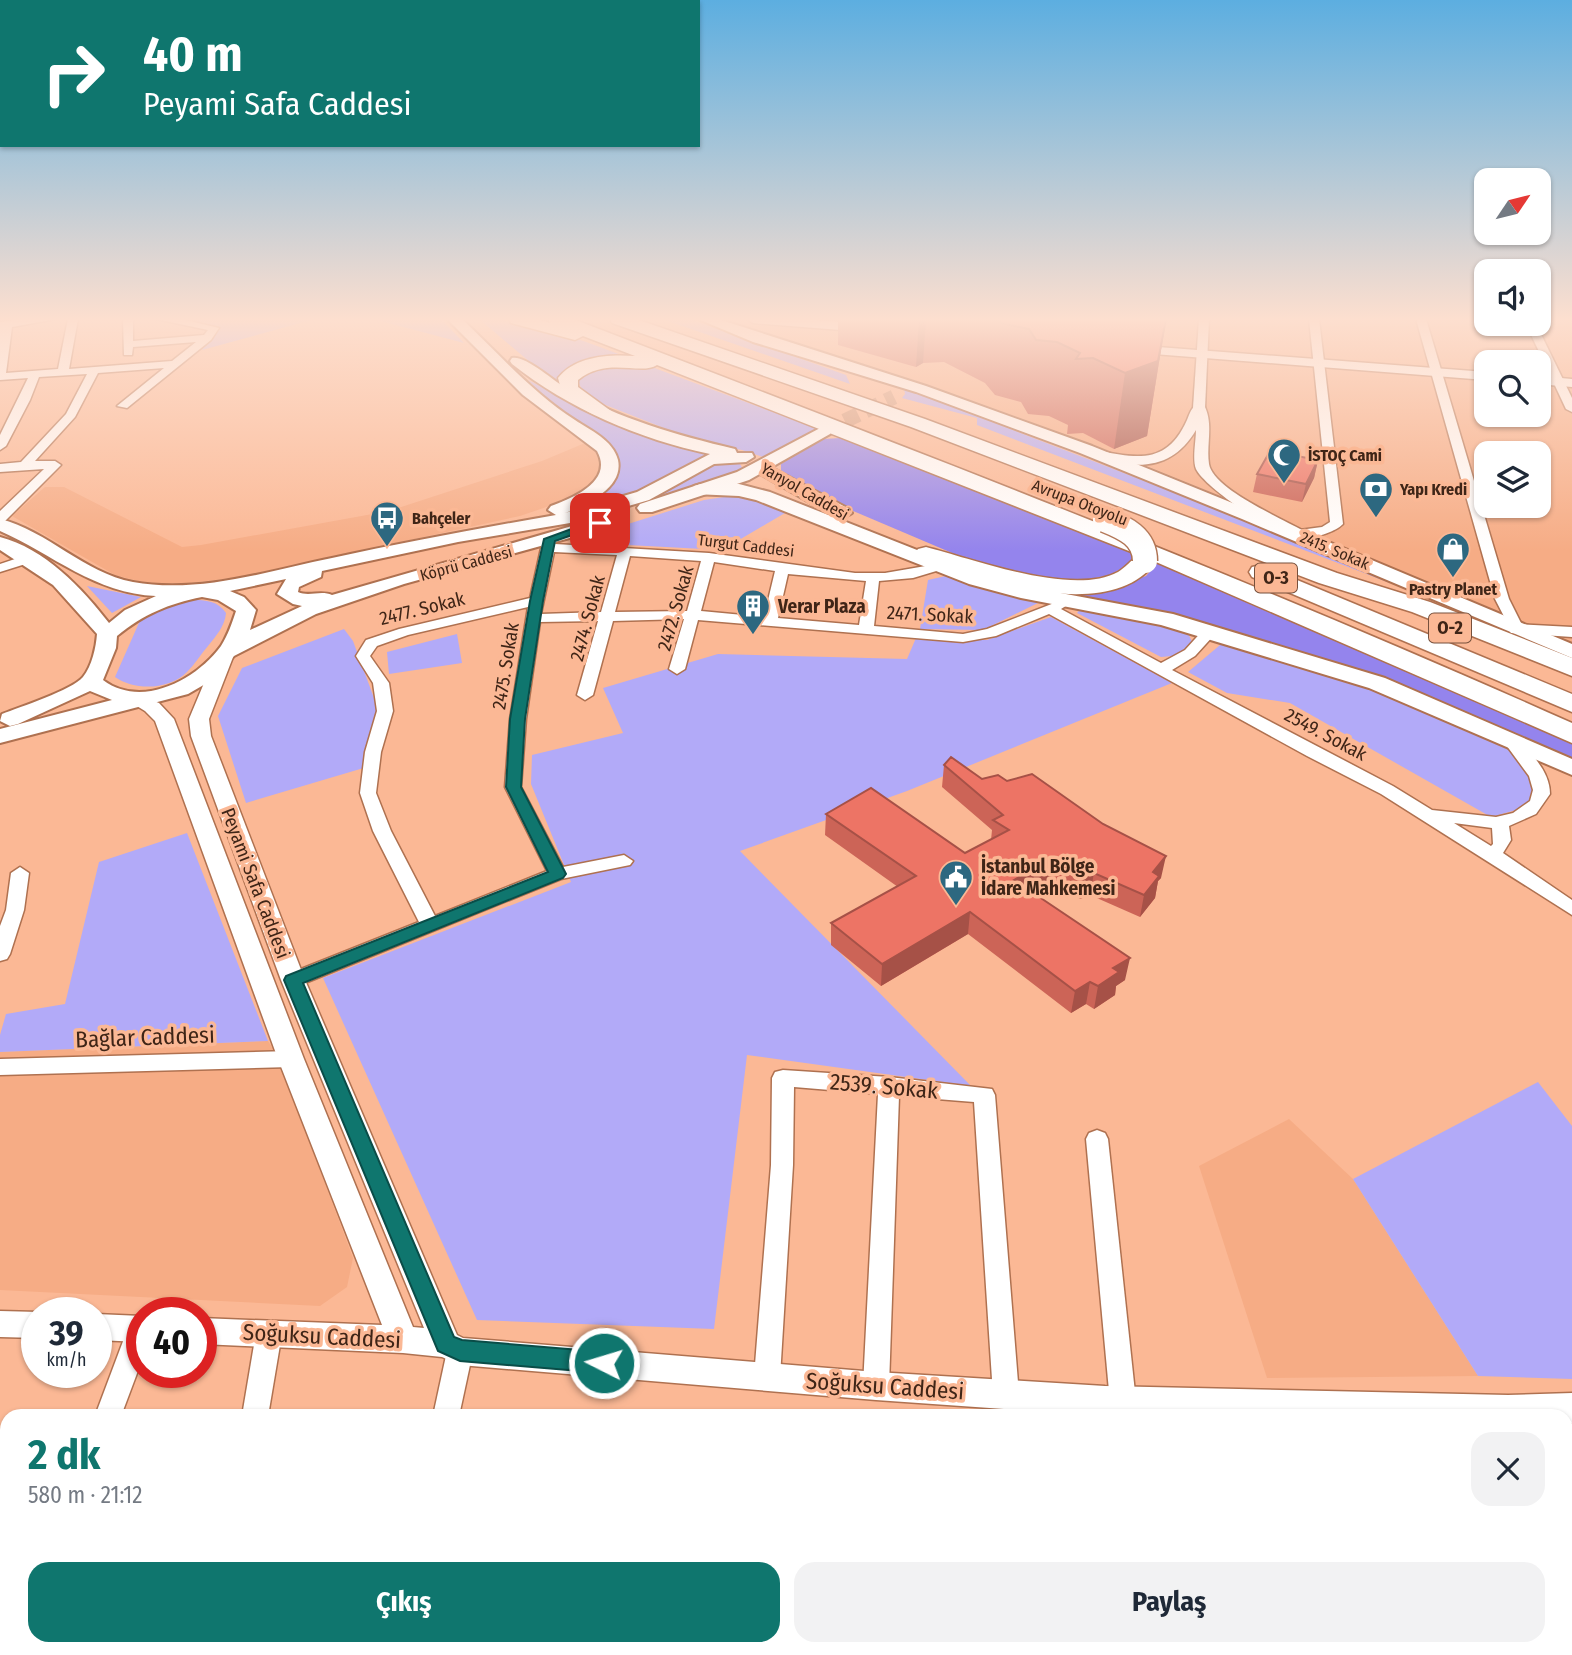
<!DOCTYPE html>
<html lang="tr">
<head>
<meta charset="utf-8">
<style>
	body { margin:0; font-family:"Fira Sans Condensed",sans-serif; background:#f2f2f3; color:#1f2937; height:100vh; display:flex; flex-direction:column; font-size:26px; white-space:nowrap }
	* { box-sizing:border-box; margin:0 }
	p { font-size:23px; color:#747a83 }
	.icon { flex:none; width:38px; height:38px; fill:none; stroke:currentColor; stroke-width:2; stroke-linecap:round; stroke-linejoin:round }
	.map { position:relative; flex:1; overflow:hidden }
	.side { position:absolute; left:0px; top:1409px; width:1573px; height:247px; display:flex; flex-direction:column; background:#fff; border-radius:21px 21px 0 0; box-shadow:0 2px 5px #0004 }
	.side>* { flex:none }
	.guide { position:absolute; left:0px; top:0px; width:700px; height:147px; box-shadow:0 2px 5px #0004; background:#0f766e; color:#fff; overflow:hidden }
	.needle { width:46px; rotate:55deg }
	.tools { position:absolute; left:1474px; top:168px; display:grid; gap:14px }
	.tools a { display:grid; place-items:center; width:77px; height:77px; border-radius:14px; background:#fff; box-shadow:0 2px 5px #0004; font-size:35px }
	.speed { position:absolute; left:21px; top:1297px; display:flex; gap:14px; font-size:35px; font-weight:700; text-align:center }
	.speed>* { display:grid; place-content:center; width:91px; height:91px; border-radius:50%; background:#fff; box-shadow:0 2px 5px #0004; line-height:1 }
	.speed small { font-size:18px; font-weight:400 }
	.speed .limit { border:10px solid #d22; background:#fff; color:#111 }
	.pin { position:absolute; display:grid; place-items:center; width:60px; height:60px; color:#fff; margin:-30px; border-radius:14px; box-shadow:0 4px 10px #0006 }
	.me { position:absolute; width:77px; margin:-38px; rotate:275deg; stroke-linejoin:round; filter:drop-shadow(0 0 5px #0008) }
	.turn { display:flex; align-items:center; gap:24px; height:147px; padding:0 28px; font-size:32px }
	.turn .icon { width:91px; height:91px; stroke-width:2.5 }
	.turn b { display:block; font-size:49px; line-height:60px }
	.round { display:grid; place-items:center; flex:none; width:74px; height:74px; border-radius:21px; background:#f2f2f3 }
	.head { display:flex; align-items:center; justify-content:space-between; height:119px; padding:0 28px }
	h1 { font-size:42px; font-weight:700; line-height:52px; color:#0f766e }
	.cta { display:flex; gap:14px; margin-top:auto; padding:14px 28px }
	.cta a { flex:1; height:80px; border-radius:21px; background:#0f766e; color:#fff; font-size:28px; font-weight:700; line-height:80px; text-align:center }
	.cta a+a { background:#f2f2f3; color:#1f2937 }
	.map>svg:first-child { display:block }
</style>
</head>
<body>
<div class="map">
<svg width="1572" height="1655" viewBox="0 0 1572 1655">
	<rect width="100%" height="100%" fill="#fbb895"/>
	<g fill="#f6ac85" fill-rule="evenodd">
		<path d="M726 319H1486V324H1538V319H1572V642L1121 455 979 407 916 381 858 367ZM1486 362H1538V415H1486ZM1486 453H1538V506H1486Z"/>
		<polygon points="585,443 596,451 602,465 591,484 564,501 520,516 239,577 190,583 150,584 115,575 12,516 45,487 64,487 182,547 201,545 389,511 542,461"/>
		<polygon points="268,1041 276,1053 353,1258 347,1287 320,1306 0,1290 0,1052"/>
		<polygon points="1289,1119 1353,1179 1478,1376 1267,1378 1199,1166"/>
	</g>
	<g fill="#b2aaf8">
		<polygon points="170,319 308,319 311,320 202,350 214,331 212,325"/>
		<polygon points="373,319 441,319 464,343"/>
		<path d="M479 319C529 319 582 340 629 358L570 371 558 382 543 373Z"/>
		<polygon points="662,319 690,319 846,375 850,384"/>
		<path d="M649 366 821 430 763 457 742 450 702 443 603 404 583 392 578 381C597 363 624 367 649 366Z"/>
		<path d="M528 380 580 406 708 455 646 490 572 513 595 499 619 472C611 428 589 435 560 412 548 403 538 390 528 380Z"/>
		<polygon points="904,388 1279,533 1416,589 1411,591 977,425 977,418 902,398 905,394"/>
		<polygon points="731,462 740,464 743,469 638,504 676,487 716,463"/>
		<polygon points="731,496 753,498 785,513 722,550 571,542 704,500"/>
		<polygon points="946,576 1038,603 983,630 920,629 928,580"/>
		<polygon points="87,586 141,597 112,613"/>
		<path d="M192 600C206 600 218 601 226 613 225 626 216 636 208 646 201 654 195 664 187 672 169 690 135 691 115 677L142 616 174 602Z"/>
		<polygon points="1082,607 1187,631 1193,644 1183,655 1161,657 1077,613"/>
		<polygon points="1051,617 1172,683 907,791 740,851 971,1086 747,1055 714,1329 477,1320 323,978 571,882 531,784 532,755 623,733 603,688 718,654 907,659 916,638 987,640"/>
		<polygon points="344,629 353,641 378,709 367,767 246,803 218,716 242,668"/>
		<polygon points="457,634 462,663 389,674 387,652"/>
		<polygon points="1226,640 1320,667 1499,741 1531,766 1539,790 1527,807 1491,817 1290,703 1227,693 1188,672"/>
		<polygon points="187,833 268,1041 0,1052 0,1035 6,1014 65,1004 99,862"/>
		<polygon points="1538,1082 1572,1126 1572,1379 1478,1376 1353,1179"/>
	</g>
	<g fill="#9484ed">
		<polygon points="841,438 1131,550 1135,558 1131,563 1110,575 1085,580 1033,578 978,564 832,502 781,471 781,464 823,439"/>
		<polygon points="1159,561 1572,744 1572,758 1373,674 1180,617 1069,593 1125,583 1146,576"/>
	</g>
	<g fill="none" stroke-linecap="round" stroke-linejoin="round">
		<polyline stroke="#d59b7c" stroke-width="15" stroke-dasharray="15 8" stroke-linecap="butt" points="824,431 894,397"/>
		<g stroke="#af7150" stroke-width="3">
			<g id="minor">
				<polygon points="23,319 56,319 12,327 6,373 58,369 68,319 78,319 69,369 172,361 196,342 133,347 132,355 124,355 123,319 133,319 133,341 204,335 208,330 156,319 181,319 219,328 211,340 127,408 117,406 164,368 98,373 75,417 35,461 55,461 61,465 5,521 0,522 0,511 44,469 0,472 0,464 21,462 66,414 87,374 39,377 30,400 6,446 0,450 0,435 28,378 0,380 0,322"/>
				<polygon points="1199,319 1209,319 1205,408 1199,411 1193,408"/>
				<path d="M1309 319H1319L1343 524C1333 534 1302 543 1290 534L1292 531 1322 527 1330 522Z"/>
				<polygon points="1416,319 1426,319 1509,599 1524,629 1522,632 1512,632 1495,599"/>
				<polygon points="1526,324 1536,324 1572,398 1572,412 1566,409"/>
				<path d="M550 535 557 539 555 544 709 553 855 573H885L943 563V569L913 578 879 581 874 626 963 634 987 629 1062 600 1069 604 1061 609 1161 663 1185 650 1205 628H1215L1217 631 1215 634 1195 656 1172 670 1393 786 1432 810 1496 817 1513 813 1530 801 1533 790 1529 776 1501 738 1503 735H1515C1529 752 1550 770 1550 794L1536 814 1509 826 1511 840 1503 853 1572 900V915L1381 794 1307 756 1049 614 996 636 963 642 698 620 685 669 677 674 669 669 684 619 613 621 593 695 585 700 577 695 598 621 540 622 526 719 521 787 563 867 624 855 633 861 630 865 561 879 300 985H286L283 980 286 975 419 922 373 831 360 793 365 752 377 711 373 683 356 656 366 640 399 629 530 598 543 539ZM554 552 617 555 601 612 541 614ZM630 556 701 561 687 611 615 612ZM714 562 775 571 764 617 701 611ZM788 574 866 581 859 625 778 618ZM528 607 510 719 505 787 547 871 435 916 391 831 376 793 381 752 393 711 389 683 370 656 377 646 408 635ZM1454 823 1492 828 1493 844 1491 846Z"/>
				<polygon points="30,554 37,558 35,561 0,572 0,564"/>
				<polygon points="20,867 29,873 24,910 10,954 7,959 0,961 0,926 6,910 11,873"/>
				<polygon points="291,1051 298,1053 302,1059 298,1065 291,1067 0,1075 0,1059"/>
				<polygon points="783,1070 889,1077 992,1089 995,1095 1019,1395 1015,1404 1006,1407 997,1404 993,1395 974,1102 899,1096 889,1386 885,1394 876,1398 867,1394 863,1386 878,1094 794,1087 793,1165 780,1377 776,1385 767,1389 758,1385 754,1377 771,1165 772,1078 775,1072"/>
				<polygon points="1097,1130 1105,1133 1108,1139 1136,1402 1132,1411 1123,1414 1114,1411 1110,1402 1086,1139 1089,1133"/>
				<polygon points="141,1317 142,1360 121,1416 95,1416 128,1328 132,1320"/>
				<polygon points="269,1322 278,1325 282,1333 268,1416 242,1416 256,1333 260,1325"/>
				<polygon points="460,1340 469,1343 473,1351 459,1416 433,1416 447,1351 451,1343"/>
				<polygon points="0,1445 7,1448 7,1481 0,1478"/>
				<polygon points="1566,1495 1572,1498 1572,1532 1566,1529"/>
				<rect x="0" y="1596" width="7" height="30"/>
				<polygon points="157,1648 190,1648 193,1655 160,1655"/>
				<polygon points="378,1648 408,1648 407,1655 377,1655"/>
			</g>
		</g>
		<g stroke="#af7150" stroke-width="3">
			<g id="tertiary">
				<polygon points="747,319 803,319 866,324 872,328 866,332 753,323"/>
				<polygon points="1132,345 1486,372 1486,380 1128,352 1128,346"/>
				<polygon points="1538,376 1572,379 1572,387 1538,384"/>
				<path d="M1199 404 1204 405C1214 424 1206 444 1209 464 1213 489 1281 518 1302 530L1304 533 1302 536C1282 541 1205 488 1196 469 1192 459 1196 441 1196 430 1178 460 1154 469 1119 463 1110 462 1099 461 1093 455L1100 451C1140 459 1168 463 1187 420 1190 413 1191 407 1199 404Z"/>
				<polygon points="1517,624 1572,627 1572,637 1511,633 1508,629 1511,625"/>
				<polygon points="226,647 235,652 209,719 211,736 305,980 457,1335 463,1338 876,1372 1105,1386 1508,1395 1572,1393 1572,1423 1566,1423 1566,1416 1105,1416 876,1400 460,1365 442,1357 403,1353 201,1344 201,1318 382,1325 278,1059 155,721 145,711 127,700 136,694 159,703 174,719 304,1059 413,1327 424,1328 281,980 191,736 189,719 217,652"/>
				<polygon points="0,1311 39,1312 37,1312 37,1338 0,1337"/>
				<polygon points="96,1314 142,1316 142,1342 96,1340"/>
			</g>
		</g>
		<g stroke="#af7150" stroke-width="4">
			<g id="secondary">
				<path d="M447 319H462C499 354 533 393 575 420 590 430 613 440 618 460 624 488 586 505 565 513L637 492 710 454C639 439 569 409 512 364L510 361 512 358C525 355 554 381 567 389 620 419 676 435 735 449L737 453H752L754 457 746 462 714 464 649 500 570 523 458 542 322 571 321 577 299 587 298 592C309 597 321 590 332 595L572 526 578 525 587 530 584 534 404 584 316 614 234 656 207 683 188 694 0 743V729L112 700 90 691 18 724 10 726 0 721 2 714C20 707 72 690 83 677 92 666 96 647 97 634L53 585 0 550V537C44 548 82 588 109 623L125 610 156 596C96 594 52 554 0 531V519C48 531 84 573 133 582 199 594 268 571 332 558 406 542 481 528 556 515L548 510 551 506C573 498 614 481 597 451L523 395ZM286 579 277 594 293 604 302 606 250 630 256 610 244 597 230 591ZM202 597 218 600 236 611C232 623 228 635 221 646 196 680 142 709 103 680L116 648 117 636C144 614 168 604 202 597Z"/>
				<polygon points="698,319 718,319 926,386 1092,446 1336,545 1572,644 1572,658 1242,519 1080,453 916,392 753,342"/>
				<polygon points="824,426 830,428 832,431 830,434 749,480 652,512 640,512 637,508 640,504 737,472"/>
			</g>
		</g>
		<g stroke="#af7150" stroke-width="4">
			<g id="primary">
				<polygon points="761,462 849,509 852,513 842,519 835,517 755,471 752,467"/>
				<polygon points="701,484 739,484 770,492 983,576 1023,586 1173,614 1385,678 1572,759 1572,775 1369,688 1161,625 1021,598 969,584 756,500 739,496 694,494 692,490 694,486"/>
			</g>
		</g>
		<g stroke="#af7150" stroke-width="3">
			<g id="motorway">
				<path d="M509 319H538L550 323 548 319H573C909 448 1244 576 1572 723V743L1156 562C1108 626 979 578 918 559L914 554 918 549 926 547C974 559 1072 597 1118 572 1125 568 1131 560 1139 555L657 365C641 376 607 356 578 380V387L611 411 608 415C591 419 575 402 562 393L558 378C575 356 609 354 635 356L583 336 575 340 511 323Z"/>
				<polygon points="610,319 636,319 925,419 1337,573 1430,602 1572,658 1572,676 1412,612 1319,583 911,427 612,323"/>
				<polygon points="1261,565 1572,694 1572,712 1252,577 1249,572 1252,567"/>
			</g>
		</g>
		<use href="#minor" fill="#fff" fill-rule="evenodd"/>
		<use href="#tertiary" fill="#fff" fill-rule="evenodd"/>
		<use href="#secondary" fill="#fff" fill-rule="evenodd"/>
		<use href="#primary" fill="#fff" fill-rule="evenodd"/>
		<use href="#motorway" fill="#fff" fill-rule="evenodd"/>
		<g stroke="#af7150" stroke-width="27" stroke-linecap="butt">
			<path id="motorway-bridge" d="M1105 520C1125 528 1145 537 1145 561"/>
		</g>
		<use href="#motorway-bridge" stroke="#fff" stroke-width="24"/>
	</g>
	<g fill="#cc6457">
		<polygon points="838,319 1166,319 1147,436 1114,449 1083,433 1067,434 1068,425 1049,416 1028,414 1021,402 995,395 985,383 944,362 923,363 916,367 838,345"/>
		<polygon points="1318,460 1314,478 1302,502 1253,492 1257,474"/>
		<polygon points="944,765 982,779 1007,781 1161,878 1158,881 1155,898 1140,917 1090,895 1080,899 1051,879 1030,891 1125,980 1116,986 1115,995 1094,1009 1086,1004 1071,1013 968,934 881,986 831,945 831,923 898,887 825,835 826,814 965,853 991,840 992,830 942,787"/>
	</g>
	<g fill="#a65147">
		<polygon points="919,319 926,319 923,363 916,367"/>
		<polygon points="1166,319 1147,436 1114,449 1125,373"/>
		<polygon points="1318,460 1314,478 1302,502 1306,484"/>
		<polygon points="1166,856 1161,878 1158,881 1155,898 1140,917 1144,895 1153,872"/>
		<polygon points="1054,857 1051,879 1011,902 1014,880"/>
		<polygon points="1094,873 1090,895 1080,899 1083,877"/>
		<polygon points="970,912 968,934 881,986 882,964"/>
		<polygon points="1130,958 1125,980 1116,986 1115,995 1094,1009 1098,986 1113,968"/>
		<polygon points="1090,982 1086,1004 1071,1013 1075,991"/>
	</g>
	<g fill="#ed7465" stroke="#a65147" stroke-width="2">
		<polygon points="998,319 1166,319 1158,361 1125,373 1093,358 1076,359 1080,353 1057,342 1036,340 1029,329 1001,323"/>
		<polygon points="1270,451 1318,460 1306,484 1257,474"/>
		<polygon points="951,757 982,779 998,775 1007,781 1032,774 1103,824 1166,856 1153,872 1159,876 1144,895 1094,873 1083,877 1054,857 1014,880 1130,958 1113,968 1119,972 1098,986 1090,982 1075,991 970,912 882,964 831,923 916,876 826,814 871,788 965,853 1009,830 993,820 1003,815 944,765"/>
	</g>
	<linearGradient id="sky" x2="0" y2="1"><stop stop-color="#5caee0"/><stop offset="0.58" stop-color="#fddfcf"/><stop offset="1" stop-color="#fddfcf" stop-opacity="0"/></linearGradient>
	<rect width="1572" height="551" fill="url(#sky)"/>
	<polygon fill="#0f766e" stroke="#0a4d48" stroke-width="2" points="596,520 606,523 555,541 543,601 525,719 521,787 566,874 563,878 303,983 454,1337 462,1340 604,1352 612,1355 616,1363 612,1370 604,1373 460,1361 438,1351 284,980 286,976 548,872 506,787 510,719 530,601 544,539"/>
	<defs>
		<g id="mosque-pin" transform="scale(1.75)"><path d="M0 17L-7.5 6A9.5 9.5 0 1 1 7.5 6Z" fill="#2d6880" stroke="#fbb895"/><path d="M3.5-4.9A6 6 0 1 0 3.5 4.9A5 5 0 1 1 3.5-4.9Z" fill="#fff"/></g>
		<g id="bank-pin" transform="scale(1.75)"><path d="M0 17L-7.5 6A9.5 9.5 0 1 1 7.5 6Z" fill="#2d6880" stroke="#fbb895"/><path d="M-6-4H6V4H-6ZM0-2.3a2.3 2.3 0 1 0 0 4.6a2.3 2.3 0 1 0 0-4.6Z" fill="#fff"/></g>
		<g id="bus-pin" transform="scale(1.75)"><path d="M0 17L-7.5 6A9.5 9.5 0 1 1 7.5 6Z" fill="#2d6880" stroke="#fbb895"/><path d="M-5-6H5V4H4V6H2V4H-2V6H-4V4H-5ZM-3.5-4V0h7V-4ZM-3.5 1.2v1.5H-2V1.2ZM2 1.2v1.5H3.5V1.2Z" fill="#fff"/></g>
		<g id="shop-pin" transform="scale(1.75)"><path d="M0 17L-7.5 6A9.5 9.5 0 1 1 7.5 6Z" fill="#2d6880" stroke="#fbb895"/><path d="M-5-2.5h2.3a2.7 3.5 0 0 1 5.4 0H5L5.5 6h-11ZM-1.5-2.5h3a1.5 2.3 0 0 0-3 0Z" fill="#fff"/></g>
		<g id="building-pin" transform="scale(1.75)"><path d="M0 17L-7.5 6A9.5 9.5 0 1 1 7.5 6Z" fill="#2d6880" stroke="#fbb895"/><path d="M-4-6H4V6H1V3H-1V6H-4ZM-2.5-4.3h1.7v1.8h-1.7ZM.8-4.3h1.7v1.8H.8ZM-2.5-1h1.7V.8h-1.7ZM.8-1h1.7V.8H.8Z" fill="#fff"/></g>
		<g id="civic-pin" transform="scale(1.75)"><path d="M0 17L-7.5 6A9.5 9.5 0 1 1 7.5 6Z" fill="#2d6880" stroke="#fbb895"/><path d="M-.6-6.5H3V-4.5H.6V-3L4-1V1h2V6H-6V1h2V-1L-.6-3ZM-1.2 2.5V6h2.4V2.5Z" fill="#fff"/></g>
	</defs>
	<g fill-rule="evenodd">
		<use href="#mosque-pin" x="1284" y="455"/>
		<use href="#bank-pin" x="1376" y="489"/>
		<use href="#bus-pin" x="387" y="518"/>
		<use href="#shop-pin" x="1453" y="549"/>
		<use href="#building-pin" x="753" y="606"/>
		<use href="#civic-pin" x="956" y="877"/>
	</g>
	<g text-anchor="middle" stroke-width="7" stroke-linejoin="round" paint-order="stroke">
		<g font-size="16" font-weight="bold" fill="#3f2517" stroke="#fbb895" text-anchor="start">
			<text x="1308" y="461">İSTOÇ Cami</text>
			<text x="1400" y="495">Yapı Kredi</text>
			<text x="412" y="524">Bahçeler</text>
			<text x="1453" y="595" text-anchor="middle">Pastry Planet</text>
		</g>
		<g font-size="16" fill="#3f2517" stroke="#fbb895">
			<text transform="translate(805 491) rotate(30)" y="6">Yanyol Caddesi</text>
			<text transform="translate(1080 502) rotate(21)" y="6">Avrupa Otoyolu</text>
			<text transform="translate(746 545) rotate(7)" y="6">Turgut Caddesi</text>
			<text transform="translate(1335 550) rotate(23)" y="6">2415. Sokak</text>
			<text transform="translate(466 563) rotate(-15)" y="6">Köprü Caddesi</text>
		</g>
		<g fill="#fbb895" stroke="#77513d" stroke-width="2">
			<rect x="1255" y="563.5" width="42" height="29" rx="5"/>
			<rect x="1429" y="613.5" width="42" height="29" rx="5"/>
		</g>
		<g font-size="18" font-weight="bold" fill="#3f2517">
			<text x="1276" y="584">O-3</text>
			<text x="1450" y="634">O-2</text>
		</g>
		<g font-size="19" font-weight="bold" fill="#3f2517" stroke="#fbb895" text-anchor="start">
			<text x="778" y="613">Verar Plaza</text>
			<text x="981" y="873">İstanbul Bölge<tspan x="981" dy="22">İdare Mahkemesi</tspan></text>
		</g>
		<g font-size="19" fill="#3f2517" stroke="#fbb895">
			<text transform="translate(422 608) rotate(-14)" y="7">2477. Sokak</text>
			<text transform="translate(675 608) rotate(-74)" y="7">2472. Sokak</text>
			<text transform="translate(930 614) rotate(3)" y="7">2471. Sokak</text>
			<text transform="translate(587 618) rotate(-75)" y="7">2474. Sokak</text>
			<text transform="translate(505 666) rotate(-81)" y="7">2475. Sokak</text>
			<text transform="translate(1326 734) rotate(28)" y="7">2549. Sokak</text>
			<text transform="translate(256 883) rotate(69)" y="7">Peyami Safa Caddesi</text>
		</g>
		<g font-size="23" fill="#3f2517" stroke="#fbb895">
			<text transform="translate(145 1037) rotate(-2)" y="8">Bağlar Caddesi</text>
			<text transform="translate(884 1086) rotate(5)" y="8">2539. Sokak</text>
			<text transform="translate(322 1336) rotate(3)" y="8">Soğuksu Caddesi</text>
			<text transform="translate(885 1386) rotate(4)" y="8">Soğuksu Caddesi</text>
		</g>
	</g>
</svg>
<div class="tools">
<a><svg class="needle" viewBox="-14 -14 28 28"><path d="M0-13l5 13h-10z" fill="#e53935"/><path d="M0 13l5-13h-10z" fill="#747a83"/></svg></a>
<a><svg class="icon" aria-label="sound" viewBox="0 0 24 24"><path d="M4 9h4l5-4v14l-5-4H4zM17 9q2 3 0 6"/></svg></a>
<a><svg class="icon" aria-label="search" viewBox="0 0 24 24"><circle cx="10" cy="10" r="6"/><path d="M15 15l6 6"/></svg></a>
<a><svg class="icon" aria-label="layers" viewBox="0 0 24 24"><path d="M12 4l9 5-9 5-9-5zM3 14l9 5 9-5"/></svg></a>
</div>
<div class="speed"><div>39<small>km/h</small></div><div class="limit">40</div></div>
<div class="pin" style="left:600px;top:523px;background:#d93025"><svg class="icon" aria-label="arrive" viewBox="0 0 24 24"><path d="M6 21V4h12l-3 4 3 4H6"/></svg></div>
<svg class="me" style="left:604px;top:1363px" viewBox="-20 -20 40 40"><circle r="17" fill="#0f766e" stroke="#fff" stroke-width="3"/><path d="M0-11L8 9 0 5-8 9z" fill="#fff"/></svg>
<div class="guide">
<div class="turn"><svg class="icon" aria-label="right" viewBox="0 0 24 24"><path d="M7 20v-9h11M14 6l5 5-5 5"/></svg><div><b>40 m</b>Peyami Safa Caddesi</div></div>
</div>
<section class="side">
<div class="head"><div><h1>2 dk</h1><p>580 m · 21:12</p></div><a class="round"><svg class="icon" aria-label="close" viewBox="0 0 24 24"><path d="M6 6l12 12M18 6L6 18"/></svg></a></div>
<div class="cta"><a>Çıkış</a><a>Paylaş</a></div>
</section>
</div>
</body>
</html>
